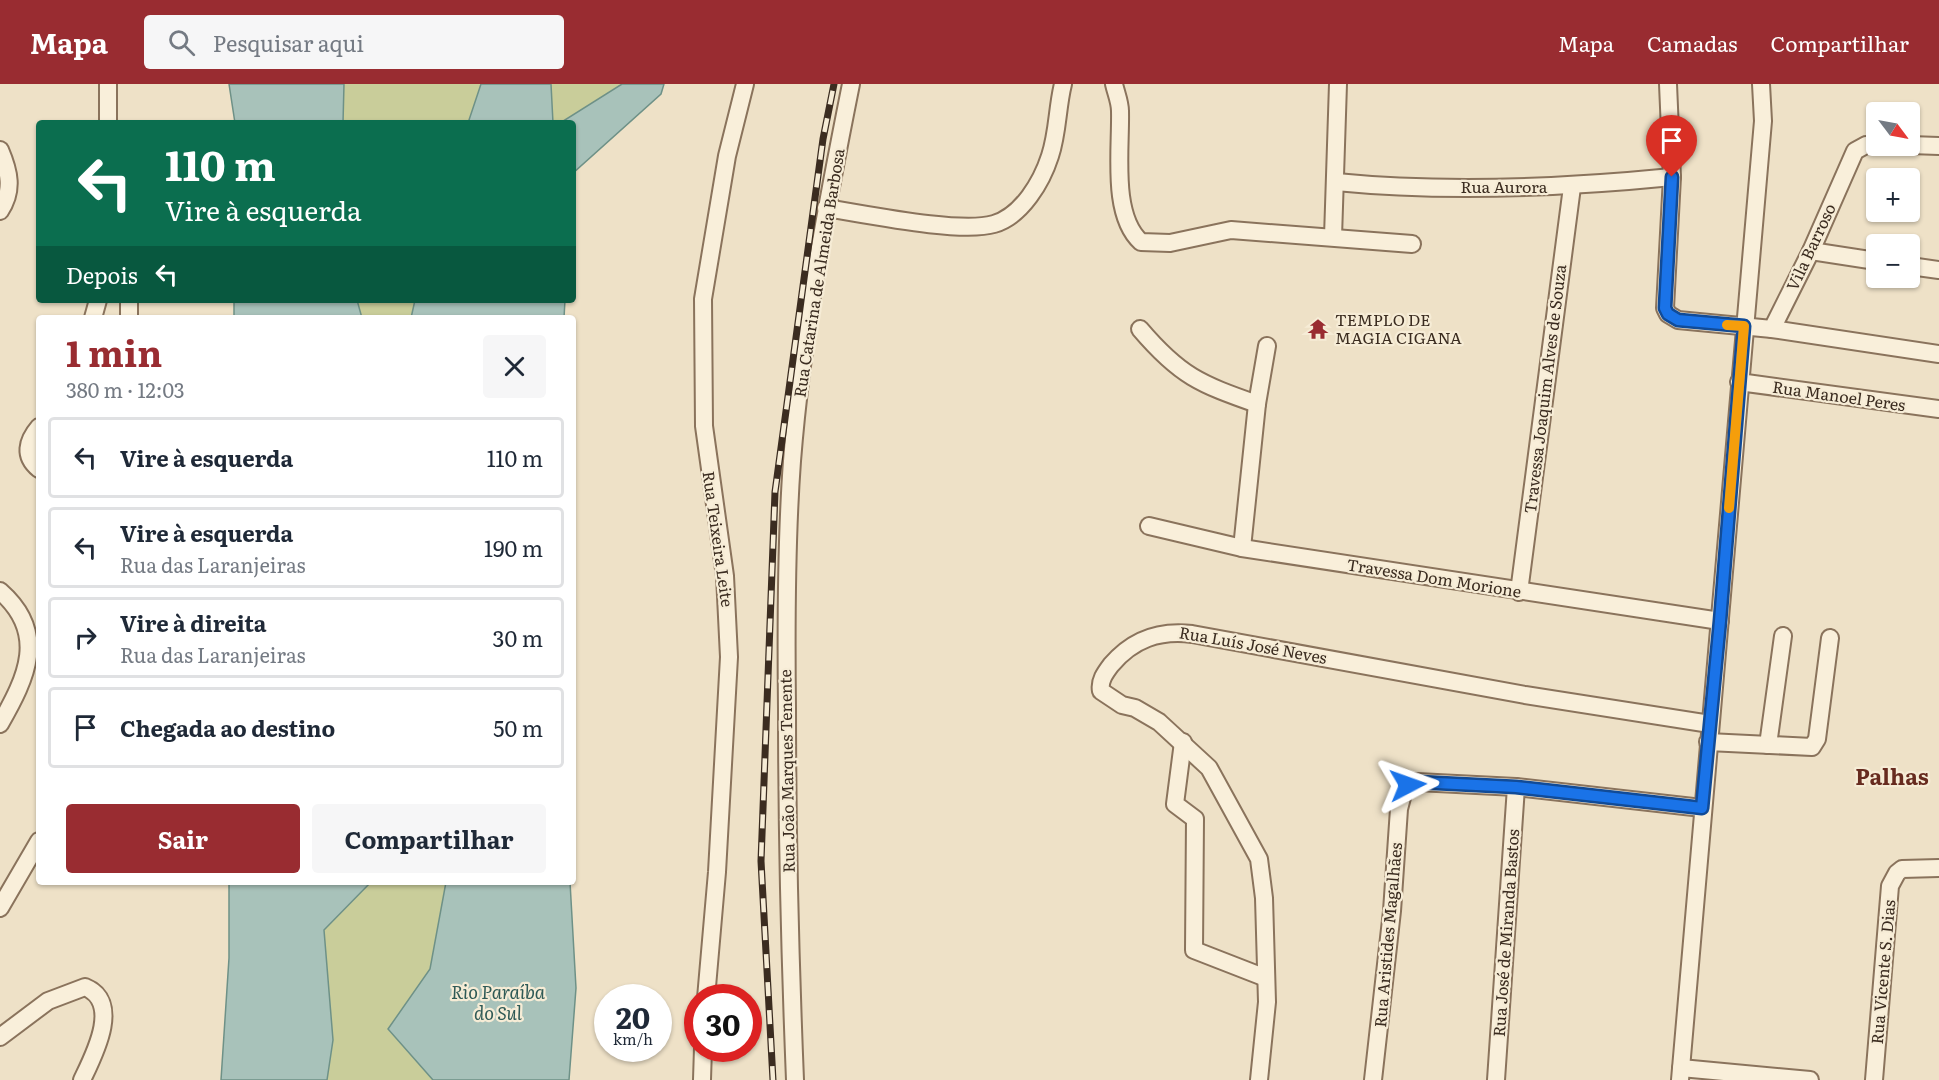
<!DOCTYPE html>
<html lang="pt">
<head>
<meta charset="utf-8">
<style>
	body { margin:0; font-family:Literata,serif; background:#f6f6f7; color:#1f2937; height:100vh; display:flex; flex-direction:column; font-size:22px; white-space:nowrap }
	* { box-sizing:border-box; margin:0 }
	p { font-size:20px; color:#747a83 }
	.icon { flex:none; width:33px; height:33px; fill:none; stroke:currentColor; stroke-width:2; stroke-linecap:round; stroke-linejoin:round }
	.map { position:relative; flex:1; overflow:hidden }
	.side { position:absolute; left:36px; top:231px; width:540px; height:570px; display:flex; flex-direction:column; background:#fff; border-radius:6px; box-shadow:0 2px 4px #0004 }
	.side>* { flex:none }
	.banner { position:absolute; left:36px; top:36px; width:540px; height:183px; border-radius:6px; box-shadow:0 2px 4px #0004; background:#0b6e4f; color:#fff; overflow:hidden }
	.needle { width:39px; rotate:122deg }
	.buttons { position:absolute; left:1866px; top:18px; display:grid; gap:12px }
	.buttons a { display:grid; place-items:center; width:54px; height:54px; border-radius:6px; background:#fff; box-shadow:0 2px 4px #0004; font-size:30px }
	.speed { position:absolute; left:594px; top:900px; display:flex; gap:12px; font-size:30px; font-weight:700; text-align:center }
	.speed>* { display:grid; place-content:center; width:78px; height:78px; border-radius:50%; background:#fff; box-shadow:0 2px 4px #0004; line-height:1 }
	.speed small { font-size:15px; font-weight:400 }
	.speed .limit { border:9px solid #d22; background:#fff; color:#111 }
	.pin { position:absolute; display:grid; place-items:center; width:51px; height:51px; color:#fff; margin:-62px -26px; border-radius:50% 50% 50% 0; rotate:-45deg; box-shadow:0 0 6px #0007 }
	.pin .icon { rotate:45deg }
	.me { position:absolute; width:66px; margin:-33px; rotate:86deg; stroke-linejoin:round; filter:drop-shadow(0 0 4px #0008) }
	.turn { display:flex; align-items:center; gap:21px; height:126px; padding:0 30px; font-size:27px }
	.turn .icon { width:78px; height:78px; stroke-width:2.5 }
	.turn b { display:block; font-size:42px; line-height:51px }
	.then { display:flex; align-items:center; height:57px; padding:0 30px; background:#0003; gap:12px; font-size:22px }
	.round { display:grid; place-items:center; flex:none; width:63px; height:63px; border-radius:6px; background:#f6f6f7 }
	.summary { display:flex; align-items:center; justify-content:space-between; height:102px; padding:0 30px }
	h1 { font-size:36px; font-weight:700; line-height:45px; color:#992c31 }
	.primary-button { display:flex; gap:12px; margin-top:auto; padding:12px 30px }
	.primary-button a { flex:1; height:69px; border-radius:6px; background:#992c31; color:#fff; font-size:24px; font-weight:700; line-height:69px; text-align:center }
	.primary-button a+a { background:#f6f6f7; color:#1f2937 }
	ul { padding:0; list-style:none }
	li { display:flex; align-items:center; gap:18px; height:81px; margin:0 12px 9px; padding:0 18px; border:3px solid #e0e1e3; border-radius:6px }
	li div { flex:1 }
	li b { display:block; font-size:22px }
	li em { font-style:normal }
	header { display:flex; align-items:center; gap:36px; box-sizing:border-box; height:84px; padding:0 30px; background:#992c31; color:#fff }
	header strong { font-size:28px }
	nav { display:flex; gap:33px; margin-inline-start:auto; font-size:21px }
	.search { width:420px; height:54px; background:#f6f6f7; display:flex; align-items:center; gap:15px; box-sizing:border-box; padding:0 21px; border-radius:6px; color:#747a83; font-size:22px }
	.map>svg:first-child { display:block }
</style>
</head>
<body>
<header>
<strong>Mapa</strong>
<div class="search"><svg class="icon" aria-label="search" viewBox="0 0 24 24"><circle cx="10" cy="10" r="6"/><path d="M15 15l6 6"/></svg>Pesquisar aqui</div>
<nav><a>Mapa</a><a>Camadas</a><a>Compartilhar</a></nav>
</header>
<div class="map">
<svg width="1939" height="996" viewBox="0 0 1939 996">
	<rect width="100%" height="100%" fill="#eee1c7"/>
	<g fill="#c9cd9a">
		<polygon points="344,0 481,0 468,39 343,39"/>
		<polygon points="551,0 622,0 560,39 553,39"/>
		<polygon points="357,216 415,216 411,234 362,234"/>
		<polygon points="371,798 446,798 430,885 388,945 433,996 327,996 333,956 324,846"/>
	</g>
	<g fill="#a8c2ba" stroke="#6e9187" stroke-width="1.5">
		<polygon points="229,0 344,0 343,39 235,39"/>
		<polygon points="481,0 551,0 553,39 468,39"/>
		<polygon points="622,0 664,0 661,10 573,89 573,39 560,39"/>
		<polygon points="234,216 357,216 362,234 234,234"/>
		<polygon points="415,216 565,216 564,234 411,234"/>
		<polygon points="229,798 371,798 324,846 333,956 327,996 221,996 229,874"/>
		<polygon points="446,798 570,798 576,904 569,996 433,996 388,945 430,885"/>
	</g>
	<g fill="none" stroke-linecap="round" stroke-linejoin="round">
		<g stroke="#8a735c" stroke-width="20">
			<g id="minor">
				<polyline points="108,0 108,39"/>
				<path d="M1114 0C1116 9 1120 18 1120 27 1121 66 1111 131 1141 158L1170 159 1231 146 1412 160"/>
				<polyline points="1668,0 1672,93 1665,224 1668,230 1678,236 1772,245 1811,167 1855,67 1866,61 1876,61"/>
				<polyline points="1910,61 1939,62"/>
				<path d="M0 66C9 87 14 106 0 127"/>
				<path d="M1336 98C1447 109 1561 104 1672 93"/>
				<path d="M826 124C865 130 960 150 994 140 1022 132 1042 97 1050 72 1058 48 1057 24 1063 0"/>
				<polyline points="1333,153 1338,0"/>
				<polyline points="1811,167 1876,177"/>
				<polyline points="1910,182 1939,186"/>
				<polyline points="93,234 98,216"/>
				<polyline points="129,234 129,216"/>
				<path d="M1140 245C1180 292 1200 300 1257 320"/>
				<polyline points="1772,245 1939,270"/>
				<polyline points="1739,298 1939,325"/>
				<path d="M39 343C27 357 23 372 39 385"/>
				<polyline points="1149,442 1242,464 1720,537"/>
				<polyline points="1242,464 1257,320 1267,262"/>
				<path d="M0 507C48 549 27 593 0 640"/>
				<polyline points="1519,508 1572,103"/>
				<polyline points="1183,658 1175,720 1195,735 1194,866 1266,894"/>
				<polyline points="1708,658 1812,663 1817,655 1830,554"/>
				<polyline points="1768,661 1783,552"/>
				<polyline points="0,824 39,757"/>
				<polyline points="706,914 717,788 729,573 725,492 704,342 703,215 727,72 745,0"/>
				<path d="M0 953 48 917 85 903C122 918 94 971 82 996"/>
				<polyline points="1681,984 1810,996"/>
				<polyline points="702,996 703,964"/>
				<path d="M795 996C790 872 787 748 787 624 786 542 786 459 792 377 802 250 826 125 851 0"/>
				<path d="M1259 996 1267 918 1264 814 1259 775 1209 684 1159 638 1135 624 1122 621 1101 607C1099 597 1105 589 1111 581 1133 555 1159 546 1192 550L1525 611 1710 640"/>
				<polyline points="1373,996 1392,827 1399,725 1404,706 1417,698 1516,703 1702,724"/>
				<polyline points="1496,996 1516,703"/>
				<polyline points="1680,996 1763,37 1761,0"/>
				<polyline points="1874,996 1890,802 1897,789 1902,785 1939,784"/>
			</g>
		</g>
		<use href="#minor" stroke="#f9efda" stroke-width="16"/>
		<g stroke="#3b2c20" stroke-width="7">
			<polyline id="rail" points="773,996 761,777 775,408 823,55 834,0"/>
		</g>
		<use href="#rail" stroke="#f6ecd6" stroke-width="4.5" stroke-dasharray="14" stroke-linecap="butt"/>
	</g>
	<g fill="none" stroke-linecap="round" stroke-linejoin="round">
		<g stroke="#114b97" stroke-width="15">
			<polyline id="route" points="1408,701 1417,698 1516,703 1702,724 1720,537 1744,242 1678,236 1668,230 1665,224 1672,93"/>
		</g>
		<use href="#route" stroke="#1a73e8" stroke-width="10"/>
		<polyline stroke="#f59e0b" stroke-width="10" points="1727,241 1744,242 1729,424"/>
	</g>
	<defs>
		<g id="temple-bare" transform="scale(1.62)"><path d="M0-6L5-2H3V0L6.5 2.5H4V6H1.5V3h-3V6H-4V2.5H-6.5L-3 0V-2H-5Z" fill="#992c31" stroke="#f6ecd6" stroke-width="2.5" paint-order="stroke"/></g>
	</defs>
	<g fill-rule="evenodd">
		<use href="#temple-bare" x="1318" y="245"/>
	</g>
	<g text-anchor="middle" stroke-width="4.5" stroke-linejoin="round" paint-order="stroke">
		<g font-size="16" fill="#3b2c20" stroke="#f6ecd6">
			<text x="1504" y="109">Rua Aurora</text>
			<text transform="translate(1811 163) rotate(-65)" y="6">Vila Barroso</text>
			<text transform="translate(819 189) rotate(-81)" y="6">Rua Catarina de Almeida Barbosa</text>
			<text transform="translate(1545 305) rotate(-83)" y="6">Travessa Joaquim Alves de Souza</text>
			<text transform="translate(1839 312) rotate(8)" y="6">Rua Manoel Peres</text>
			<text transform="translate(718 455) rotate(82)" y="6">Rua Teixeira Leite</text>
			<text transform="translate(1434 494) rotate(9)" y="6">Travessa Dom Morione</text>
			<text transform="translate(1253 561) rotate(10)" y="6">Rua Luís José Neves</text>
			<text transform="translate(787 687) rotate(-91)" y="6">Rua João Marques Tenente</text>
			<text transform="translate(1506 849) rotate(-86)" y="6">Rua José de Miranda Bastos</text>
			<text transform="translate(1388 851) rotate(-85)" y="6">Rua Aristides Magalhães</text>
			<text transform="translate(1883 888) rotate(-85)" y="6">Rua Vicente S. Dias</text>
		</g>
		<g font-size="16" fill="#3b2c20" stroke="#f6ecd6" text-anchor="start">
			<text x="1335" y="242">TEMPLO DE<tspan x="1335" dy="18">MAGIA CIGANA</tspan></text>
		</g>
		<g font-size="18" font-style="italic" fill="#2f5a56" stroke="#f6ecd6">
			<text x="498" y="915">Rio Paraíba<tspan x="498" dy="21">do Sul</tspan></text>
		</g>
		<g font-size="22" font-weight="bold" fill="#672b1f" stroke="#f6ecd6">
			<text x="1892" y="701">Palhas</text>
		</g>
	</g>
</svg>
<div class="buttons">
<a><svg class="needle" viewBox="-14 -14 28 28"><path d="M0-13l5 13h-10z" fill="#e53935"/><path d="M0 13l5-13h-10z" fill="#747a83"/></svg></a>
<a>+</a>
<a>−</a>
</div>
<div class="speed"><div>20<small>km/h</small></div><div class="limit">30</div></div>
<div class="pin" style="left:1672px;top:93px;background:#d93025"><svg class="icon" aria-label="arrive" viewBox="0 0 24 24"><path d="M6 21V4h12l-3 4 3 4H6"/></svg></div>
<svg class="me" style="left:1408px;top:701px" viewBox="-20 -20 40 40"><path d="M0-17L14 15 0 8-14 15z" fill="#1a73e8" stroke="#fff" stroke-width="4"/></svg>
<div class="banner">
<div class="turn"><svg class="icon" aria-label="left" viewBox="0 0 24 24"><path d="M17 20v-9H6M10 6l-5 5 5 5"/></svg><div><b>110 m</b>Vire à esquerda</div></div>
<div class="then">Depois<svg class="icon" aria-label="left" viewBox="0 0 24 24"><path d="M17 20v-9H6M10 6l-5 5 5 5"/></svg></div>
</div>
<section class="side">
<div class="summary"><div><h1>1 min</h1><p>380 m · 12:03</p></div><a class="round"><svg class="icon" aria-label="close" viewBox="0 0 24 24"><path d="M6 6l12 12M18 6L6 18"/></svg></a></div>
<ul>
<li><svg class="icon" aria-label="left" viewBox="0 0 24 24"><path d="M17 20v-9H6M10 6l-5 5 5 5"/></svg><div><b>Vire à esquerda</b></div><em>110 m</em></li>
<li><svg class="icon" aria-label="left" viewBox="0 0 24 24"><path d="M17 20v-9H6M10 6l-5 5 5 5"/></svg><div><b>Vire à esquerda</b><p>Rua das Laranjeiras</p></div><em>190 m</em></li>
<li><svg class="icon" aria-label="right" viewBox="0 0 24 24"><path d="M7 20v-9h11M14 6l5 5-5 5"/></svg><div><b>Vire à direita</b><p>Rua das Laranjeiras</p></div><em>30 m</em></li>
<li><svg class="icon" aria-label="arrive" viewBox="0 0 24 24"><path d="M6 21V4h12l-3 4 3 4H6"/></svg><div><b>Chegada ao destino</b></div><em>50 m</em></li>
</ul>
<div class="primary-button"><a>Sair</a><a>Compartilhar</a></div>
</section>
</div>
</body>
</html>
